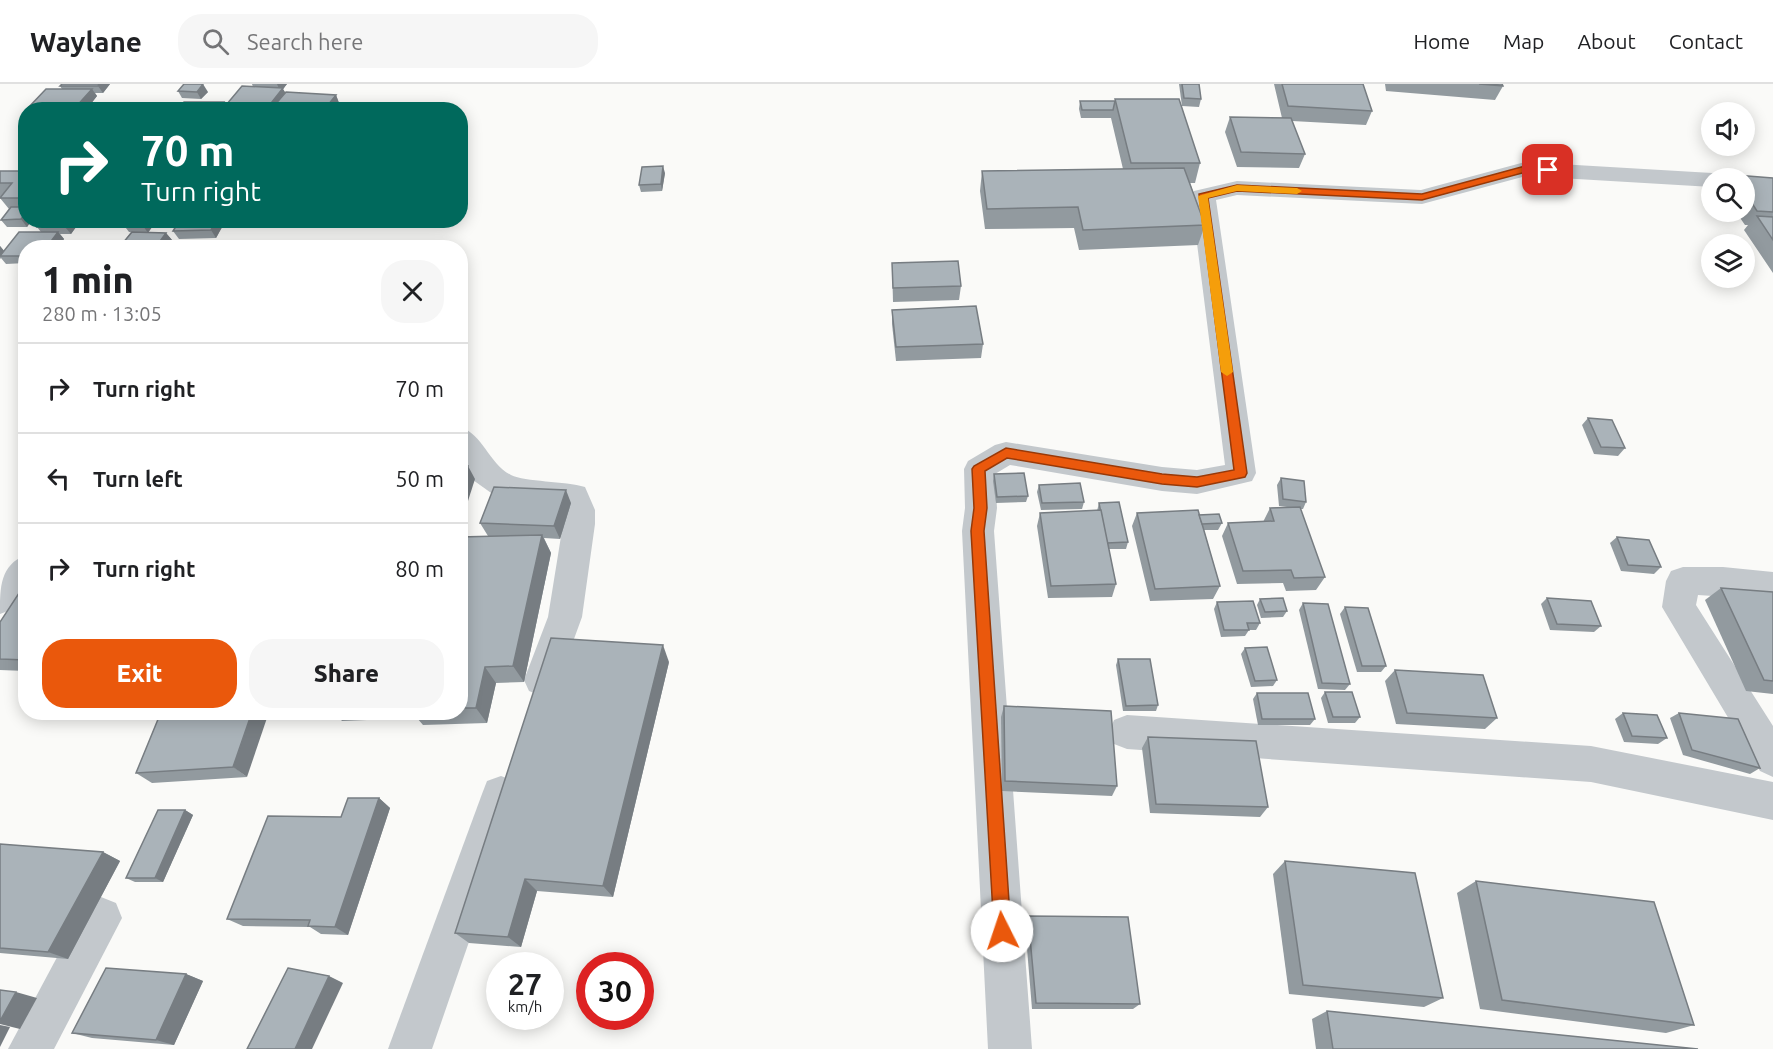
<!DOCTYPE html>
<html lang="en">
<head>
<meta charset="utf-8">
<style>
	body { margin:0; font-family:Ubuntu,sans-serif; background:#f6f6f6; color:#202124; height:100vh; display:flex; flex-direction:column; font-size:22px; white-space:nowrap }
	* { box-sizing:border-box; margin:0 }
	p { font-size:20px; color:#757577 }
	.icon { flex:none; width:33px; height:33px; fill:none; stroke:currentColor; stroke-width:2; stroke-linecap:round; stroke-linejoin:round }
	.map { position:relative; flex:1; overflow:hidden }
	.sheet { position:absolute; left:18px; top:156px; width:450px; height:480px; display:flex; flex-direction:column; background:#fff; border-radius:24px; box-shadow:0 3px 15px #0003 }
	.sheet>* { flex:none }
	.top-card { position:absolute; left:18px; top:18px; width:450px; height:126px; border-radius:24px; box-shadow:0 3px 15px #0003; background:#00695c; color:#fff; overflow:hidden }
	.controls { position:absolute; left:1701px; top:18px; display:grid; gap:12px }
	.controls a { display:grid; place-items:center; width:54px; height:54px; border-radius:50%; background:#fff; box-shadow:0 3px 15px #0003; font-size:30px }
	.speed { position:absolute; left:486px; top:868px; display:flex; gap:12px; font-size:30px; font-weight:700; text-align:center }
	.speed>* { display:grid; place-content:center; width:78px; height:78px; border-radius:50%; background:#fff; box-shadow:0 3px 15px #0003; line-height:1 }
	.speed small { font-size:15px; font-weight:400 }
	.speed .limit { border:9px solid #d22; background:#fff; color:#111 }
	.pin { position:absolute; display:grid; place-items:center; width:51px; height:51px; color:#fff; margin:-26px; border-radius:12px; box-shadow:0 3px 9px #0006 }
	.me { position:absolute; width:66px; margin:-33px; rotate:356deg; stroke-linejoin:round; filter:drop-shadow(0 0 4px #0008) }
	.turn { display:flex; align-items:center; gap:21px; height:126px; padding:0 24px; font-size:27px }
	.turn .icon { width:78px; height:78px; stroke-width:2.5 }
	.turn b { display:block; font-size:42px; line-height:51px }
	.round { display:grid; place-items:center; flex:none; width:63px; height:63px; border-radius:24px; background:#f6f6f6 }
	.overview { display:flex; align-items:center; justify-content:space-between; height:102px; padding:0 24px }
	h1 { font-size:36px; font-weight:800; line-height:45px }
	.action { display:flex; gap:12px; margin-top:auto; padding:12px 24px }
	.action a { flex:1; height:69px; border-radius:24px; background:#ea580c; color:#fff; font-size:24px; font-weight:800; line-height:69px; text-align:center }
	.action a+a { background:#f6f6f6; color:#202124 }
	ul { padding:0; list-style:none }
	li { display:flex; align-items:center; gap:18px; height:90px; padding:0 24px; border-top:2px solid #e0e0e0 }
	li div { flex:1 }
	li b { display:block; font-size:22px }
	li em { font-style:normal }
	header { display:flex; align-items:center; gap:36px; box-sizing:border-box; height:84px; padding:0 30px; background:#fff; border-bottom:2px solid #e0e0e0 }
	header strong { font-size:28px }
	nav { display:flex; gap:33px; margin-inline-start:auto; font-size:21px }
	.search { width:420px; height:54px; background:#f6f6f6; display:flex; align-items:center; gap:15px; box-sizing:border-box; padding:0 21px; border-radius:24px; color:#757577; font-size:22px }
	.map>svg:first-child { display:block }
</style>
</head>
<body>
<header>
<strong>Waylane</strong>
<div class="search"><svg class="icon" aria-label="search" viewBox="0 0 24 24"><circle cx="10" cy="10" r="6"/><path d="M15 15l6 6"/></svg>Search here</div>
<nav><a>Home</a><a>Map</a><a>About</a><a>Contact</a></nav>
</header>
<div class="map">
<svg width="1773" height="965" viewBox="0 0 1773 965">
	<rect width="100%" height="100%" fill="#fafaf8"/>
	<g fill="none" stroke-linecap="round" stroke-linejoin="round">
		<g fill="#c3c8cc" fill-rule="evenodd">
			<polygon points="1525,78 1712,89 1720,91 1723,94 1712,94 1712,103 1526,92 1422,120 1237,111 1216,116 1256,389 1252,397 1197,410 1162,407 1010,381 995,390 997,424 994,447 1032,965 988,965 962,447 965,424 964,385 968,377 995,361 1006,358 1162,383 1197,386 1225,381 1191,112 1194,107 1237,97 1421,106"/>
			<path d="M460 343C483 350 489 380 511 391 525 398 565 397 585 403L595 426V440L582 533 555 607 542 612 529 607 524 596 548 533 563 440 562 423 505 415 494 411 473 396 460 378Z"/>
			<path d="M26 471C26 498 31 520 0 530 0 503 0 481 26 471Z"/>
			<polygon points="1683,483 1723,483 1773,488 1773,516 1698,511 1696,521 1773,642 1773,693 1760,687 1662,523 1666,497 1671,487"/>
			<polygon points="1127,631 1591,662 1773,698 1773,736 1591,698 1127,665 1114,660 1109,648 1114,636"/>
			<polygon points="501,692 515,697 520,710 432,965 388,965 482,710 487,697"/>
			<polygon points="101,813 116,819 122,834 54,965 8,965 86,819"/>
		</g>
	</g>
	<g fill="#929a9f">
		<polygon points="110,0 103,9 95,9 97,12 86,26 27,25 62,5 60,2"/>
		<polygon points="252,0 287,0 283,5 285,9 336,11 339,19 334,26 228,26 226,21 253,3"/>
		<polygon points="1179,0 1199,0 1201,15 1199,23 1182,22"/>
		<polygon points="1274,0 1363,0 1372,27 1366,41 1292,37 1305,70 1299,84 1237,83 1225,48 1230,33 1282,34"/>
		<polygon points="1385,0 1502,0 1503,2 1495,16 1386,7"/>
		<polygon points="178,7 208,8 201,15 182,14"/>
		<polygon points="1115,15 1200,79 1195,99 1190,99 1205,141 1198,161 1079,166 1074,144 985,145 980,107 982,87 1123,85 1111,34 1081,34 1079,25 1080,17 1115,17"/>
		<polygon points="0,87 26,87 26,136 32,136 27,143 7,143 1,136 9,125 0,114"/>
		<polygon points="665,89 662,107 641,108 639,101"/>
		<polygon points="1735,91 1773,94 1773,189 1744,146 1748,141 1745,141 1736,128 1744,128 1744,94 1732,94"/>
		<polygon points="81,136 71,150 60,150 64,155 58,164 26,164 26,179 6,180 1,174 0,175 0,162 4,167 41,148 37,143"/>
		<polygon points="120,136 157,136 148,148 166,149 172,156 166,164 125,164 122,160 131,148 129,148"/>
		<polygon points="226,136 216,154 179,155 173,147"/>
		<polygon points="892,179 961,202 959,216 893,218"/>
		<polygon points="892,226 983,260 981,274 896,277 892,240"/>
		<polygon points="1588,334 1625,364 1618,372 1594,370 1582,341"/>
		<polygon points="994,390 1028,412 1026,418 996,419 993,397"/>
		<polygon points="1281,394 1306,418 1303,425 1300,425 1325,493 1316,506 1286,507 1283,499 1237,500 1222,452 1228,439 1263,438 1270,424 1287,423 1279,422 1277,401"/>
		<polygon points="1039,401 1084,418 1082,425 1041,426 1037,408"/>
		<polygon points="571,419 560,455 544,454 551,469 524,598 496,599 487,639 423,641 417,634 342,637 334,628 460,628 460,453 488,452 480,439"/>
		<polygon points="1099,419 1128,458 1126,465 1109,465 1116,500 1112,513 1048,514 1037,442 1040,429 1097,427"/>
		<polygon points="1137,429 1199,431 1222,439 1218,446 1204,446 1220,502 1213,515 1150,517 1132,442"/>
		<polygon points="1617,453 1661,483 1654,490 1621,487 1610,459"/>
		<polygon points="26,503 26,587 0,586 0,538"/>
		<polygon points="1721,504 1773,508 1773,610 1746,607 1705,516"/>
		<polygon points="1547,514 1601,542 1594,548 1550,546 1541,520"/>
		<polygon points="1260,515 1287,527 1283,533 1261,534 1257,521"/>
		<polygon points="1217,518 1260,539 1256,546 1249,546 1245,552 1221,553 1214,525"/>
		<polygon points="1303,519 1350,600 1345,606 1318,605 1299,526"/>
		<polygon points="1345,523 1386,582 1381,588 1357,588 1340,530"/>
		<polygon points="1245,564 1277,596 1273,602 1251,603 1241,570"/>
		<polygon points="1118,575 1158,621 1156,627 1123,627 1116,581"/>
		<polygon points="669,578 613,813 537,807 521,863 469,859 455,849"/>
		<polygon points="1395,586 1497,634 1485,645 1396,640 1385,597"/>
		<polygon points="1325,608 1360,633 1355,639 1328,639 1321,614"/>
		<polygon points="1257,609 1315,635 1310,641 1258,641 1253,615"/>
		<polygon points="1004,622 1117,702 1112,712 1002,707 1001,633"/>
		<polygon points="161,628 247,693 152,699 136,689"/>
		<polygon points="1623,629 1667,654 1658,660 1624,658 1615,635"/>
		<polygon points="1679,629 1760,684 1750,690 1683,671 1670,634"/>
		<polygon points="1148,653 1268,723 1260,733 1150,729 1142,664"/>
		<polygon points="379,714 390,724 348,851 321,850 310,843 243,842 227,835 341,733"/>
		<polygon points="185,726 193,731 163,798 135,798 126,794"/>
		<polygon points="0,760 103,768 120,777 68,875 0,869"/>
		<polygon points="1285,777 1443,914 1424,923 1289,910 1273,790"/>
		<polygon points="1476,797 1694,941 1666,949 1480,925 1457,809"/>
		<polygon points="1028,832 1140,920 1133,925 1032,925 1025,840"/>
		<polygon points="186,890 203,897 174,961 92,954 72,949"/>
		<polygon points="1327,927 1698,965 1316,965 1312,935"/>
	</g>
	<g fill="#777d82">
		<polygon points="99,0 110,0 103,9 98,2"/>
		<polygon points="203,0 208,8 201,15 197,8"/>
		<polygon points="277,0 287,0 283,5 287,11 273,23 275,26 269,26 268,23 280,7"/>
		<polygon points="92,5 97,12 86,26 74,26"/>
		<polygon points="336,11 339,19 334,26 324,26"/>
		<polygon points="224,18 228,26 219,26"/>
		<polygon points="663,82 665,89 662,107 661,100"/>
		<polygon points="26,129 26,136 32,136 27,143 21,135"/>
		<polygon points="69,136 81,136 71,150 65,143"/>
		<polygon points="139,136 157,136 148,149"/>
		<polygon points="217,136 226,136 216,154 211,146"/>
		<polygon points="58,148 64,155 58,164 46,164"/>
		<polygon points="166,149 172,156 166,164 160,164 158,160"/>
		<polygon points="0,162 5,168 0,172"/>
		<polygon points="468,382 475,395 460,442 460,405"/>
		<polygon points="566,406 571,419 560,455 554,442"/>
		<polygon points="542,451 551,469 524,598 513,582"/>
		<polygon points="663,561 669,578 613,813 603,802"/>
		<polygon points="485,583 496,599 487,639 476,624"/>
		<polygon points="252,628 269,628 247,693 233,683"/>
		<polygon points="379,714 390,724 348,851 335,843"/>
		<polygon points="185,726 193,731 163,798 155,794"/>
		<polygon points="103,768 120,777 68,875 48,868"/>
		<polygon points="525,795 537,807 521,863 508,853"/>
		<polygon points="186,890 203,897 174,961 156,956"/>
		<polygon points="329,892 343,899 312,965 295,965"/>
		<polygon points="16,908 37,914 20,945 0,940 0,937"/>
		<polygon points="0,941 10,943 0,963"/>
	</g>
	<g fill="#aab3b9" stroke="#777d82" stroke-width="1.5">
		<polygon points="62,0 99,0 98,2 60,2"/>
		<polygon points="184,0 203,0 197,8 178,7"/>
		<polygon points="1182,0 1199,0 1201,15 1184,14"/>
		<polygon points="1282,0 1363,0 1372,27 1288,22"/>
		<polygon points="1479,0 1502,0 1503,2"/>
		<polygon points="242,2 283,4 268,23 226,21"/>
		<polygon points="46,5 92,5 74,25 27,25"/>
		<polygon points="286,8 336,11 324,26 273,23"/>
		<polygon points="1115,15 1179,15 1200,79 1131,79"/>
		<polygon points="1080,17 1115,17 1113,26 1082,26"/>
		<polygon points="184,18 224,18 219,26 178,26"/>
		<polygon points="156,24 176,24 175,26 154,26"/>
		<polygon points="1230,33 1291,34 1305,70 1241,68"/>
		<polygon points="663,82 661,100 639,101 642,83"/>
		<polygon points="1184,84 1205,141 1083,146 1078,123 987,125 982,87"/>
		<polygon points="0,87 26,87 26,114 0,114 12,99 0,99"/>
		<polygon points="1735,91 1773,94 1773,128 1757,127 1744,107 1744,94 1737,94"/>
		<polygon points="11,123 26,123 26,129 21,135 1,136"/>
		<polygon points="1757,132 1773,133 1773,156"/>
		<polygon points="42,136 69,136 65,143 37,143"/>
		<polygon points="180,136 217,136 211,146 173,147"/>
		<polygon points="19,148 58,148 46,164 26,164 26,172 0,172"/>
		<polygon points="132,148 166,149 158,160 122,160"/>
		<polygon points="958,177 961,202 893,204 892,179"/>
		<polygon points="976,222 983,260 896,263 892,226"/>
		<polygon points="1588,334 1612,336 1625,364 1601,363"/>
		<polygon points="460,382 468,382 460,405"/>
		<polygon points="1024,389 1028,412 997,413 994,390"/>
		<polygon points="1281,394 1304,397 1306,418 1283,415"/>
		<polygon points="1080,399 1084,418 1042,419 1039,401"/>
		<polygon points="494,403 566,406 554,442 480,439"/>
		<polygon points="1119,418 1128,458 1107,459 1099,419"/>
		<polygon points="1300,423 1325,493 1294,494 1291,486 1243,487 1228,439 1274,437 1270,424"/>
		<polygon points="1101,426 1116,500 1051,502 1040,429"/>
		<polygon points="1198,426 1220,502 1155,505 1137,429"/>
		<polygon points="1219,430 1222,439 1202,440 1199,431"/>
		<polygon points="542,451 513,582 485,583 476,624 460,624 460,453"/>
		<polygon points="1617,453 1649,456 1661,483 1628,481"/>
		<polygon points="23,503 26,503 26,576 0,575 0,538"/>
		<polygon points="1721,504 1773,508 1773,597 1764,596"/>
		<polygon points="1283,514 1287,527 1265,528 1260,515"/>
		<polygon points="1547,514 1591,517 1601,542 1557,540"/>
		<polygon points="1253,517 1260,539 1247,539 1249,546 1224,546 1217,518"/>
		<polygon points="1303,519 1328,520 1350,600 1322,599"/>
		<polygon points="1345,523 1368,524 1386,582 1362,582"/>
		<polygon points="551,554 663,561 603,802 525,795 508,853 455,849"/>
		<polygon points="1267,563 1277,596 1255,597 1245,564"/>
		<polygon points="1118,575 1150,575 1158,621 1126,622"/>
		<polygon points="1395,586 1483,591 1497,634 1407,629"/>
		<polygon points="1325,608 1352,608 1360,633 1333,633"/>
		<polygon points="1257,609 1308,609 1315,635 1262,635"/>
		<polygon points="1004,622 1111,627 1117,702 1005,697"/>
		<polygon points="161,628 252,628 233,683 136,689"/>
		<polygon points="1623,629 1657,631 1667,654 1632,652"/>
		<polygon points="1679,629 1738,635 1760,684 1692,666"/>
		<polygon points="1148,653 1256,657 1268,723 1156,720"/>
		<polygon points="348,714 379,714 335,843 308,842 310,836 227,835 268,732 341,733"/>
		<polygon points="158,726 185,726 155,794 126,794"/>
		<polygon points="0,760 103,768 48,868 0,864"/>
		<polygon points="1285,777 1415,789 1443,914 1303,901"/>
		<polygon points="1476,797 1654,818 1694,941 1502,916"/>
		<polygon points="1028,832 1128,833 1140,920 1036,919"/>
		<polygon points="106,884 186,890 156,956 72,949"/>
		<polygon points="288,884 329,892 295,965 247,965"/>
		<polygon points="0,906 16,908 0,937"/>
		<polygon points="1327,927 1698,965 1333,965"/>
	</g>
	<polygon fill="#ea580c" stroke="#983908" stroke-width="1.5" points="1525,82 1548,83 1553,86 1548,89 1526,88 1422,116 1237,107 1208,114 1247,389 1245,393 1197,403 1162,400 1007,374 985,387 987,424 984,447 1011,847 1008,853 1002,856 996,853 994,847 971,447 974,424 972,385 974,382 1006,364 1162,390 1197,393 1234,386 1199,110 1237,101 1422,110"/>
	<polygon fill="#f59e0b" points="1237,101 1297,104 1302,107 1297,110 1237,107 1208,114 1233,288 1227,292 1221,288 1198,112"/>
</svg>
<div class="controls">
<a><svg class="icon" aria-label="sound" viewBox="0 0 24 24"><path d="M4 9h4l5-4v14l-5-4H4zM17 9q2 3 0 6"/></svg></a>
<a><svg class="icon" aria-label="search" viewBox="0 0 24 24"><circle cx="10" cy="10" r="6"/><path d="M15 15l6 6"/></svg></a>
<a><svg class="icon" aria-label="layers" viewBox="0 0 24 24"><path d="M12 4l9 5-9 5-9-5zM3 14l9 5 9-5"/></svg></a>
</div>
<div class="speed"><div>27<small>km/h</small></div><div class="limit">30</div></div>
<div class="pin" style="left:1548px;top:86px;background:#d93025"><svg class="icon" aria-label="arrive" viewBox="0 0 24 24"><path d="M6 21V4h12l-3 4 3 4H6"/></svg></div>
<svg class="me" style="left:1002px;top:847px" viewBox="-20 -20 40 40"><circle r="19" fill="#fff"/><path d="M0-13L10 11 0 6-10 11z" fill="#ea580c"/></svg>
<div class="top-card">
<div class="turn"><svg class="icon" aria-label="right" viewBox="0 0 24 24"><path d="M7 20v-9h11M14 6l5 5-5 5"/></svg><div><b>70 m</b>Turn right</div></div>
</div>
<section class="sheet">
<div class="overview"><div><h1>1 min</h1><p>280 m · 13:05</p></div><a class="round"><svg class="icon" aria-label="close" viewBox="0 0 24 24"><path d="M6 6l12 12M18 6L6 18"/></svg></a></div>
<ul>
<li><svg class="icon" aria-label="right" viewBox="0 0 24 24"><path d="M7 20v-9h11M14 6l5 5-5 5"/></svg><div><b>Turn right</b></div><em>70 m</em></li>
<li><svg class="icon" aria-label="left" viewBox="0 0 24 24"><path d="M17 20v-9H6M10 6l-5 5 5 5"/></svg><div><b>Turn left</b></div><em>50 m</em></li>
<li><svg class="icon" aria-label="right" viewBox="0 0 24 24"><path d="M7 20v-9h11M14 6l5 5-5 5"/></svg><div><b>Turn right</b></div><em>80 m</em></li>
</ul>
<div class="action"><a>Exit</a><a>Share</a></div>
</section>
</div>
</body>
</html>
